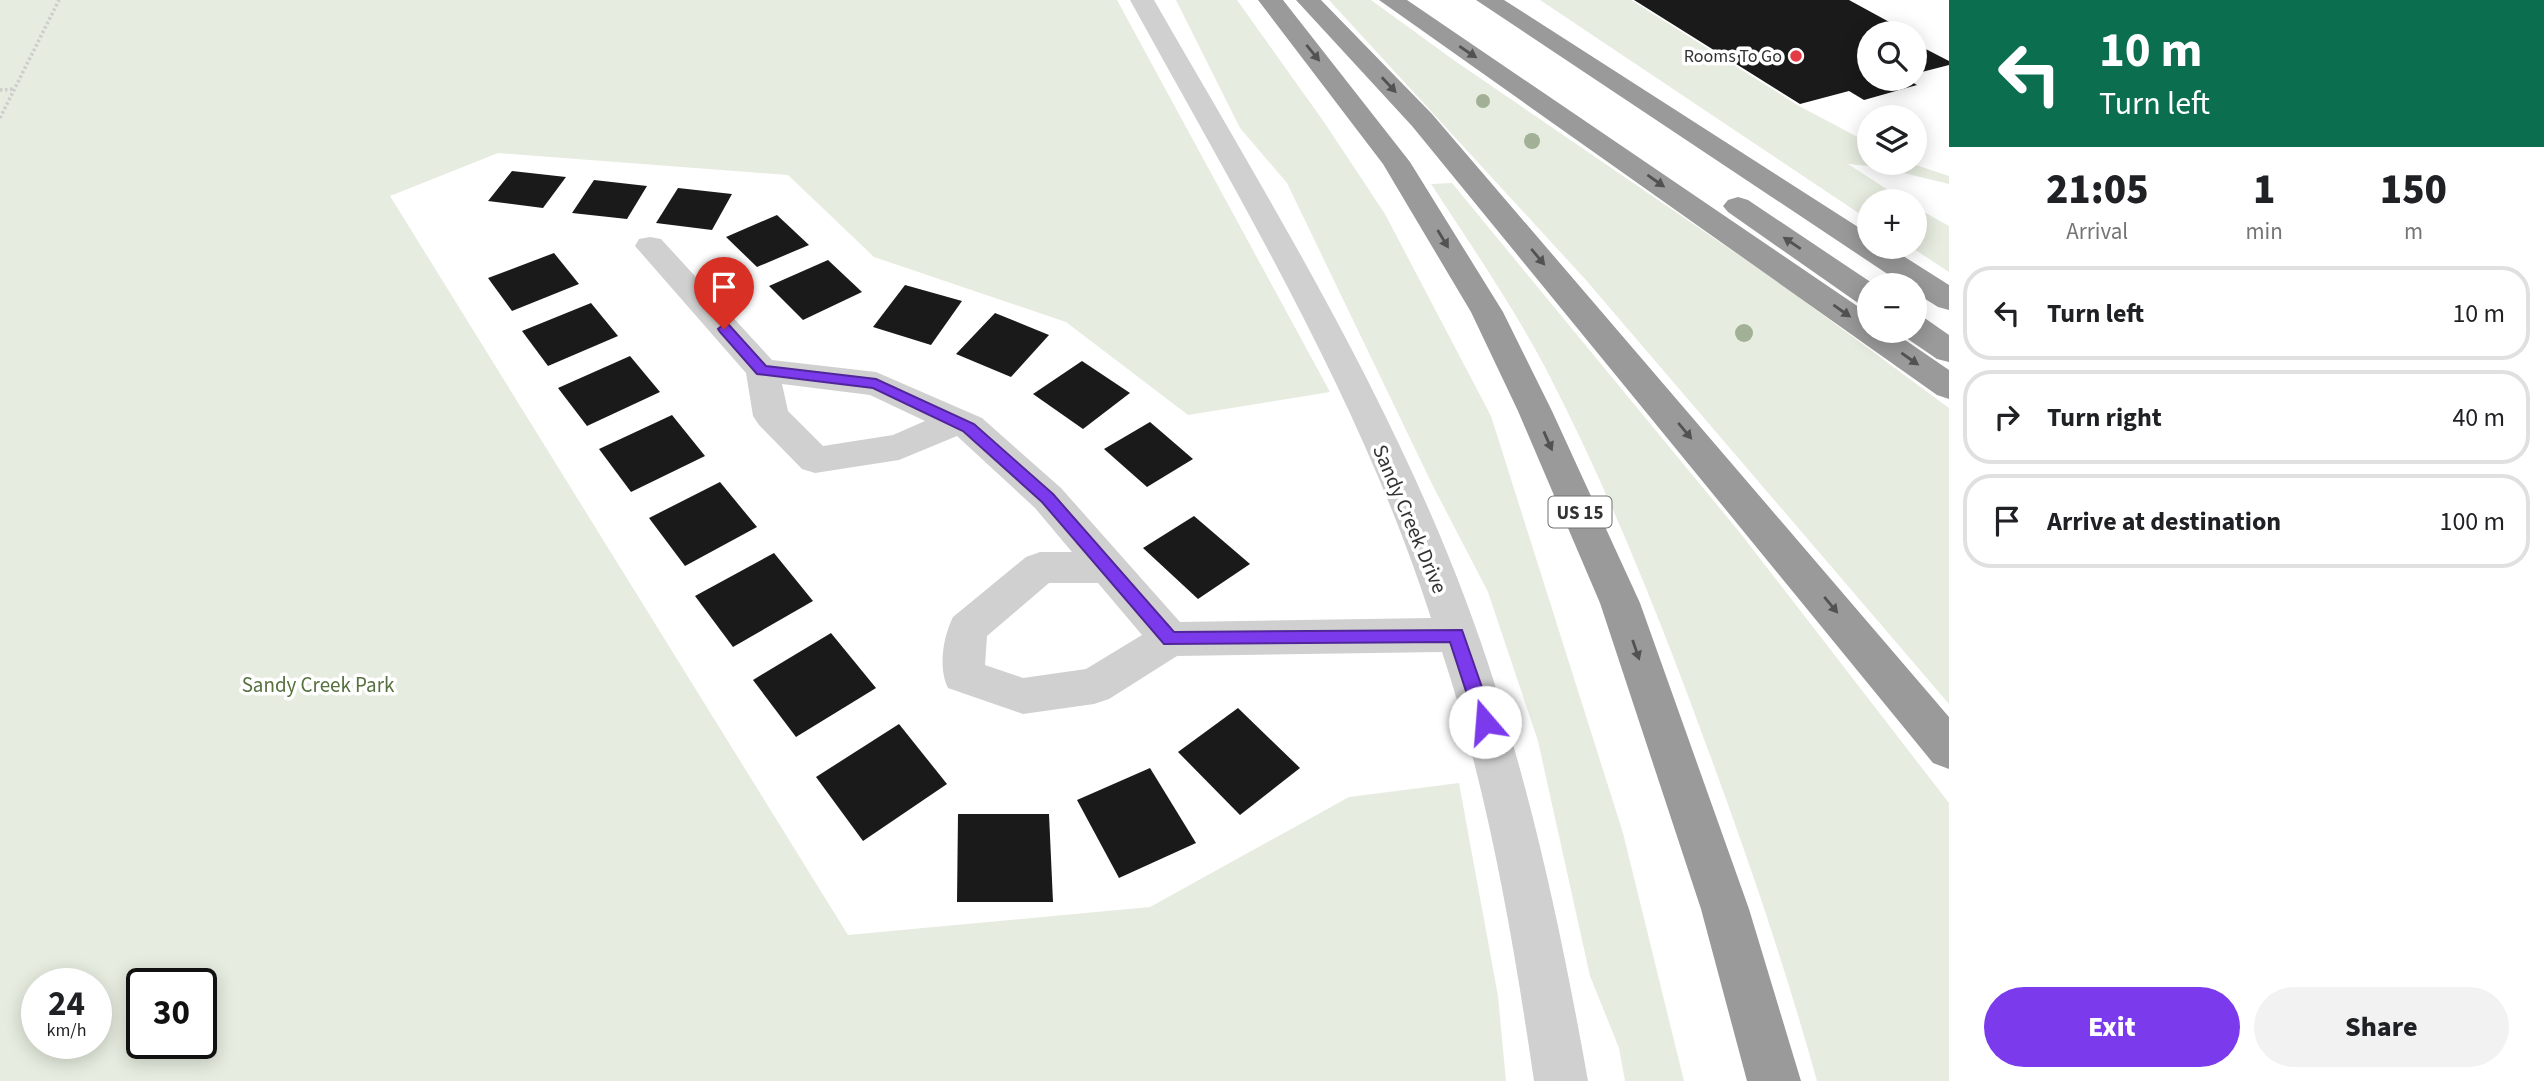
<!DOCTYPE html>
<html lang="en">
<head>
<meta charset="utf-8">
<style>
	body { margin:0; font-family:"Source Sans 3",sans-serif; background:#f2f2f2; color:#202124; height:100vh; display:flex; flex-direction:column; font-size:26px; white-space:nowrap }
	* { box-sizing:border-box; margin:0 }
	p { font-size:23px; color:#757577 }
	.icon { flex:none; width:38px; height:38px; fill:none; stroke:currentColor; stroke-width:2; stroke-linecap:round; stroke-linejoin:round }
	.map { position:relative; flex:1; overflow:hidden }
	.sheet { display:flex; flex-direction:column; background:#fff; width:595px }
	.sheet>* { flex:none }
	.hud { background:#0b6e4f; color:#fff; overflow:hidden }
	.fabs { position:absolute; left:1857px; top:21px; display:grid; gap:14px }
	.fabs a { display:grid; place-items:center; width:70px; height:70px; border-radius:50%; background:#fff; box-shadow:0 4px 18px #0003; font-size:35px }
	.speed { position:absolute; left:21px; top:968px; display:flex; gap:14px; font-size:35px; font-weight:700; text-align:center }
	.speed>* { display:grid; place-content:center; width:91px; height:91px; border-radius:50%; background:#fff; box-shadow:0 4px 18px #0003; line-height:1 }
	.speed small { font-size:18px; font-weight:400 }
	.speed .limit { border:4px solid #111; border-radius:10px; background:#fff; color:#111 }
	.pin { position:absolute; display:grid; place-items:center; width:60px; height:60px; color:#fff; margin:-72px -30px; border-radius:50% 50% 50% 0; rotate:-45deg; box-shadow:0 0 7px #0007 }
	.pin .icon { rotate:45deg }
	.me { position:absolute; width:77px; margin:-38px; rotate:342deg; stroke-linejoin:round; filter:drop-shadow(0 0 5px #0008) }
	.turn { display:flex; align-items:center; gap:24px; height:147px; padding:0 35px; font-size:32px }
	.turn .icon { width:91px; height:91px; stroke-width:2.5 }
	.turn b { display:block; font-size:49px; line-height:60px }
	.eta { display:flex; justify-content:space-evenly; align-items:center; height:119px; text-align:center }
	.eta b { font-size:42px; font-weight:800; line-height:49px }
	.button { display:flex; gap:14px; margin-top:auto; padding:14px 35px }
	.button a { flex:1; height:80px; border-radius:42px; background:#7c3aed; color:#fff; font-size:28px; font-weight:800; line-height:80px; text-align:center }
	.button a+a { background:#f2f2f2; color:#202124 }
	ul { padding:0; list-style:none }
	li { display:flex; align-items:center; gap:21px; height:94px; margin:0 14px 10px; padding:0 21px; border:4px solid #e0e0e0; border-radius:28px }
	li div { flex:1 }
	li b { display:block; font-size:26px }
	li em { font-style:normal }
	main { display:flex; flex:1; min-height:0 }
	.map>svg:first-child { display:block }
</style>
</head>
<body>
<main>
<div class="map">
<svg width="1949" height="1081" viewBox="0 0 1949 1081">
	<rect width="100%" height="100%" fill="#fff"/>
	<g fill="#e6ecdf" fill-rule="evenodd">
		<path d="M0 0H1117L1330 392 1188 415 1066 322 874 257 788 175 498 153 390 196 848 935 1150 907 1349 797 1459 783 1498 996 1506 1081H0ZM37 984H96V1043H37ZM142 984H201V1043H142Z"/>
		<polygon points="1176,0 1237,0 1324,122 1385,214 1491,416 1623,833 1684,1081 1625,1081 1619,1048 1590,976 1538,741 1488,592 1432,484 1287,183 1240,128"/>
		<polygon points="1329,0 1371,0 1455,61 1781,284 1949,408 1949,704 1585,279"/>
		<polygon points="1540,0 1631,0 1799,106 1869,143 1869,163 1910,163 1949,176 1949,184 1879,167 1848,164 1905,201 1869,201 1869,220"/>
		<path d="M1452 183 1741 534 1949 803V1081H1817C1785 966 1746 851 1704 739 1658 613 1608 489 1546 369 1512 305 1471 245 1431 184Z"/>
		<polygon points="1915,207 1949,226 1949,272 1911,247 1914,247"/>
	</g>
	<g fill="#1a1a1a">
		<polygon points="1634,0 1849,0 1893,24 1885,26 1897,33 1869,33 1869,79 1906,79 1917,85 1864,100 1849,91 1800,104"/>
		<polygon points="1914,43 1949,61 1949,65 1914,74"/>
		<polygon points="512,171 566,177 543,208 488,201"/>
		<polygon points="594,180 647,186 627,219 572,213"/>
		<polygon points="678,188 732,194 712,230 656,223"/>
		<polygon points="777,215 809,245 757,267 726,237"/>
		<polygon points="554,253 579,284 512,311 488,278"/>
		<polygon points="828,260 862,292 803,320 769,286"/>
		<polygon points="905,285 962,301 931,345 873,327"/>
		<polygon points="591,303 618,336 548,366 522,331"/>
		<polygon points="995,313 1049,335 1011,377 956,354"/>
		<polygon points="630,356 660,392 587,426 558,388"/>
		<polygon points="1082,361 1130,393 1083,429 1033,394"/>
		<polygon points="672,415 705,456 631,492 599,449"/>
		<polygon points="1150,422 1193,459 1147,487 1104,449"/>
		<polygon points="720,482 757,527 685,566 649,518"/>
		<polygon points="1194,516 1250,564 1198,599 1143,548"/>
		<polygon points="774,553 813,601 733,647 695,596"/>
		<polygon points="831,633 876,688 796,737 753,680"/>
		<polygon points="1238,708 1300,768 1240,815 1178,752"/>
		<polygon points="899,724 947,784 863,841 816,777"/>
		<polygon points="1150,768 1196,843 1119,878 1077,800"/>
		<polygon points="958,814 1049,814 1053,902 957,902"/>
	</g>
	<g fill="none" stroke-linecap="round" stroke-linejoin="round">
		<g stroke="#cdcdcd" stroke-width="3.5" stroke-dasharray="2.5 2.5" stroke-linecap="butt">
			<polyline points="0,90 14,89"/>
			<polyline points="0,118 59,0"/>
		</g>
		<path fill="#d0d0d0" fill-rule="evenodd" d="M1130 0H1154C1266 195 1387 390 1466 601 1524 756 1559 918 1588 1081H1534C1513 937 1488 791 1442 652L1177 656 1109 699 1094 704 1023 714 948 688C938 668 943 637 953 617L1026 557 1040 552H1072L1035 508 957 436 899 460 815 473 802 469 759 425 753 416 746 373 635 246 639 239 650 237 661 239 772 360 876 372 982 418 1061 488 1180 622 1431 618C1361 400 1240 200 1130 0ZM782 384 870 395 925 421 893 435 823 446 788 411ZM1049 583H1098L1142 635 1086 669 1023 678 985 665 987 636Z"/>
		<g fill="#9a9a9a" fill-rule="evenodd">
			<polygon points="1258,0 1283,0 1410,162 1503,312 1552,411 1640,603 1749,909 1801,1081 1747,1081 1701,909 1600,603 1518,411 1471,312 1383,164"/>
			<polygon points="1296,0 1321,0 1432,114 1949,717 1949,769 1933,763 1412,126"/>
			<polygon points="1379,0 1407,0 1869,314 1869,331 1892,331 1949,370 1949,399 1937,395"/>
			<polygon points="1476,0 1504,0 1869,234 1869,247 1889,247 1949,285 1949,310 1938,307 1914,292 1914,285 1904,285"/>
			<polygon points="1738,197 1748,200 1875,285 1869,285 1869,306 1858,303 1728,212 1723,206 1728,200"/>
			<polygon points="1914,316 1926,319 1949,335 1949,362 1937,359 1902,335 1900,331 1914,331"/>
		</g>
	</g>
	<g fill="#a2b095">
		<circle cx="1483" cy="101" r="7"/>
		<circle cx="1532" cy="141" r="8"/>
		<circle cx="1744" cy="333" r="9"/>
	</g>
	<defs><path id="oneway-solid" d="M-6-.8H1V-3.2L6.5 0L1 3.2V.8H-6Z" transform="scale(1.75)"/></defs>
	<g fill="#525252">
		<use href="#oneway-solid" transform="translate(1468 52) rotate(34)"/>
		<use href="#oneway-solid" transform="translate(1313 53) rotate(51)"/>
		<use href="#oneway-solid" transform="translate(1389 85) rotate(47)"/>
		<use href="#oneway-solid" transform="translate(1656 181) rotate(35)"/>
		<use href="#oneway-solid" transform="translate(1443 239) rotate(59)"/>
		<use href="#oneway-solid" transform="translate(1792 243) rotate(-146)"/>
		<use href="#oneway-solid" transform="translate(1538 257) rotate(50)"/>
		<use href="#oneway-solid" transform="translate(1842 311) rotate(35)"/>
		<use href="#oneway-solid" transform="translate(1910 359) rotate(35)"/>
		<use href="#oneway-solid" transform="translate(1685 431) rotate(50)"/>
		<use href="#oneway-solid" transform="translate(1548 441) rotate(66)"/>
		<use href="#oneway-solid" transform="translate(1831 605) rotate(50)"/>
		<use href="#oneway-solid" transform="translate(1636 650) rotate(71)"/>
	</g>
	<polygon fill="#7c3aed" stroke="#51269a" stroke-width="2" points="724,324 729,325 766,366 876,379 974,424 1053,494 1174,632 1462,630 1494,722 1491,728 1478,728 1450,642 1164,644 1042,502 963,431 873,388 757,374 720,332 718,329"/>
	<circle fill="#e63946" stroke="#fff" stroke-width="2.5" cx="1796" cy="56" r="7"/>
	<g text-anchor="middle" stroke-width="7" stroke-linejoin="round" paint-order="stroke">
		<g font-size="18" fill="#333" stroke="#fff" text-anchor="end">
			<text x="1782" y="62">Rooms To Go</text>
		</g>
		<rect fill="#fff" stroke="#707070" stroke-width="2" x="1548.5" y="496.5" width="63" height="31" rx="5"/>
		<g font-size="19" font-weight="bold" fill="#333">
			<text x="1580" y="519">US 15</text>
		</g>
		<g font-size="21" fill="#333" stroke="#fff">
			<text transform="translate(1410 519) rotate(67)" y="7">Sandy Creek Drive</text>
		</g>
		<g font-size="21" fill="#56703f" stroke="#fff">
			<text x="318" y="692">Sandy Creek Park</text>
		</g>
	</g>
</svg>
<div class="fabs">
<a><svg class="icon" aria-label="search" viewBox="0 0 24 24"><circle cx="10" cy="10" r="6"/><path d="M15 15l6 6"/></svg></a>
<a><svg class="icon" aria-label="layers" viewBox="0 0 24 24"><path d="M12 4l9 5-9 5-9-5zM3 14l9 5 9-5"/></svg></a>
<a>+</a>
<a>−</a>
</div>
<div class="speed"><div>24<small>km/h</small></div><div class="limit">30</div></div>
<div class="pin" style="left:724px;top:329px;background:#d93025"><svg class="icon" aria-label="arrive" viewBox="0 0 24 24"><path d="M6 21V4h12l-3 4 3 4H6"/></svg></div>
<svg class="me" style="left:1485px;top:722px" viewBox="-20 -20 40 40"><circle r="19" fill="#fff"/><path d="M0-13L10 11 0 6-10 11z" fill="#7c3aed"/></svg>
</div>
<section class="sheet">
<div class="hud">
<div class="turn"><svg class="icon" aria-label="left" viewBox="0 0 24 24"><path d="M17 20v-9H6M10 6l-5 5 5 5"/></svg><div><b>10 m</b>Turn left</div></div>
</div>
<div class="eta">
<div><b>21:05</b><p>Arrival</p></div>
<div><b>1</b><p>min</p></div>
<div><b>150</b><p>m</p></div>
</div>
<ul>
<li><svg class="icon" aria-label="left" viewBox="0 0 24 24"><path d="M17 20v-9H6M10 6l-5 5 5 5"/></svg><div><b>Turn left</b></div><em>10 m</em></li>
<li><svg class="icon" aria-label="right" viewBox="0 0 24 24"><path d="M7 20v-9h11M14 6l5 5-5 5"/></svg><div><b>Turn right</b></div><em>40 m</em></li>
<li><svg class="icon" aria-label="arrive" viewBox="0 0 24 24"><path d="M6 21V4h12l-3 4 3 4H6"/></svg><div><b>Arrive at destination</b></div><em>100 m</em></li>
</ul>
<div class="button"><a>Exit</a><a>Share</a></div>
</section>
</main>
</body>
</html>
